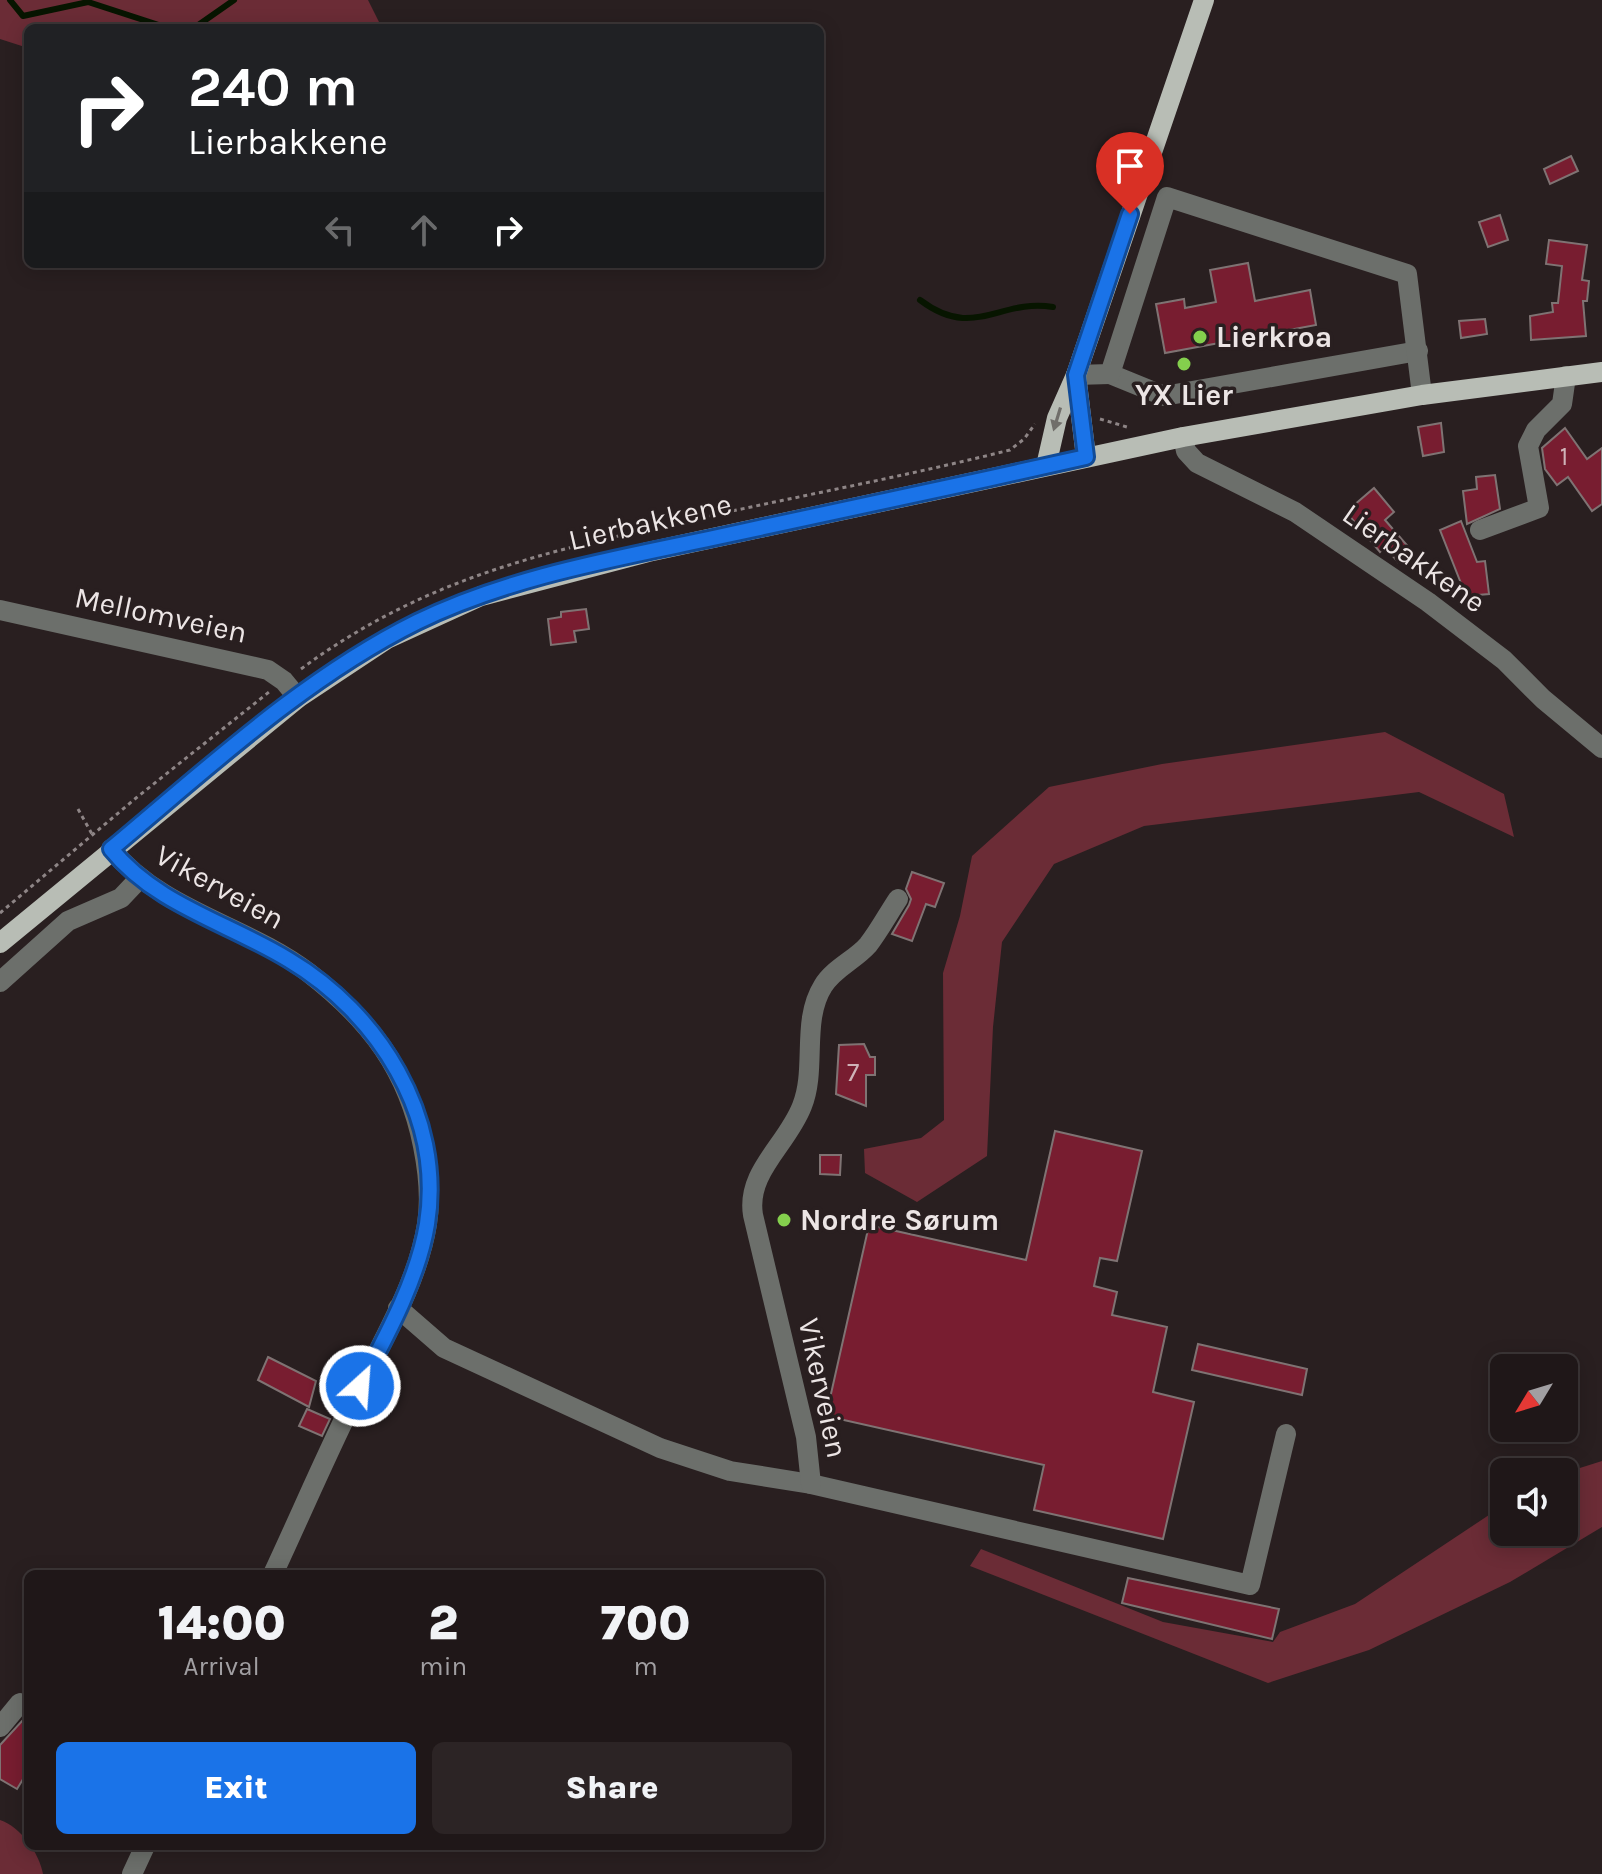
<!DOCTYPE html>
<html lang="en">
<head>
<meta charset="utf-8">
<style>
	body { margin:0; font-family:Karla,sans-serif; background:#2c2425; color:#f1f3f6; height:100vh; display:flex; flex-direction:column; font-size:30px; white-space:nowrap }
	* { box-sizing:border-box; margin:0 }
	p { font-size:26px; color:#a19fa2 }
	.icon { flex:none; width:44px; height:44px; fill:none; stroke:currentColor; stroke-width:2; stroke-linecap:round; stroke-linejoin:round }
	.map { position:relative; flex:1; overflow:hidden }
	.panel { position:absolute; left:24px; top:1570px; width:800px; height:280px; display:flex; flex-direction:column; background:#1f1718; border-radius:12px; box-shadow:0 4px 20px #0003,0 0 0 2px #3c3637 }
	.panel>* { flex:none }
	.top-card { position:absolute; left:24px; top:24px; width:800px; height:244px; border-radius:12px; box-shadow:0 4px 20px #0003,0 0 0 2px #3c3637; background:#202124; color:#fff; overflow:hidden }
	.needle { width:52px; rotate:232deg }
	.fabs { position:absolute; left:1490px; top:1354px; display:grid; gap:16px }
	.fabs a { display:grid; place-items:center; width:88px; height:88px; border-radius:12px; background:#1f1718; box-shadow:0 4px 20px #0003,0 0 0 2px #3c3637; font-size:40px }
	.pin { position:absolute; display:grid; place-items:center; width:68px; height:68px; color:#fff; margin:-82px -34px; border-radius:50% 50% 50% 0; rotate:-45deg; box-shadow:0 0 8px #0007 }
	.pin .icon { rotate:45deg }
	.me { position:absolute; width:88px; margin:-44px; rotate:26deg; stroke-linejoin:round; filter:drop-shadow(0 0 6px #0008) }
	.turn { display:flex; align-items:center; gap:28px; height:168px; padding:0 32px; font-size:36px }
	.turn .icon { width:104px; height:104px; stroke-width:2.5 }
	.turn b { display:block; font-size:56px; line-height:68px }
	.lanes { display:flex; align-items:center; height:76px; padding:0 32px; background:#0003; justify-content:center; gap:40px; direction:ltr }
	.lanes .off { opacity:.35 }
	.eta { display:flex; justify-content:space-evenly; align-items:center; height:136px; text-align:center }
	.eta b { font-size:48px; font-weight:800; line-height:56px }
	.primary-button { display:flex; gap:16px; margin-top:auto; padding:16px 32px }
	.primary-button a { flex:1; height:92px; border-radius:12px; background:#1a73e8; color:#fff; font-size:32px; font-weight:800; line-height:92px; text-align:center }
	.primary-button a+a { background:#2c2425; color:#f1f3f6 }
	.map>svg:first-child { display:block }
</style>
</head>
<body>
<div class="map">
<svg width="1602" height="1874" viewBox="0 0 1602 1874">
	<rect width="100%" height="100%" fill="#291f20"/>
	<g fill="#6b2c36">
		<polygon points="0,0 368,0 382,28 28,28 28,48 0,39"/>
		<polygon points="1385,732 1504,794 1514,837 1419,792 1144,826 1054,864 1002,942 993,1027 987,1156 917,1202 865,1173 864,1149 921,1138 944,1120 943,973 960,916 972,856 1049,787 1162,764"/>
		<polygon points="1602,1461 1602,1527 1510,1582 1369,1650 1268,1683 970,1566 981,1549 1163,1622 1273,1642 1280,1632 1355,1604 1504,1505 1504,1532 1564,1532 1564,1473"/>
		<path d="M0 1820C21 1827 39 1853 43 1874H0Z"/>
	</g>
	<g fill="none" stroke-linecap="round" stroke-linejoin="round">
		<g stroke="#071500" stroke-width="6">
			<polyline points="10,0 23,16 88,2 168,28"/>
			<polyline points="194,28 234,0"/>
			<path d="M920 300C974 341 999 298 1053 307"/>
		</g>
	</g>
	<g fill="#781d30" stroke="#7f7373" stroke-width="2">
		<polygon points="1571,156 1578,171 1550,184 1544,169"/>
		<polygon points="1500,215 1508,240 1488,247 1479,222"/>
		<polygon points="1549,240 1587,245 1582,280 1589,281 1587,301 1583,301 1586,336 1531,340 1530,316 1553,312 1552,303 1558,303 1562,266 1546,264"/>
		<polygon points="1248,263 1255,301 1310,290 1316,325 1165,353 1156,304 1184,299 1185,308 1216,302 1210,270"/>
		<polygon points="1485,319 1487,334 1461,338 1459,321"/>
		<polygon points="1441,423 1444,452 1423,456 1418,427"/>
		<polygon points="1565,428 1587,459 1602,448 1602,504 1592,511 1568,477 1557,485 1545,469 1542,448"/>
		<polygon points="1495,475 1500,509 1467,524 1463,491 1477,489 1476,477"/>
		<polygon points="1374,488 1394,512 1385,520 1411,550 1398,562 1385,547 1380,552 1346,512"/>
		<polygon points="1461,521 1477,562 1485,561 1489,594 1466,596 1440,530"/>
		<polygon points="586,609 589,629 574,631 576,642 551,645 548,619 561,617 561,612"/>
		<polygon points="912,872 944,883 935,907 926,904 912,941 892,934 909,905 911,899 906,889"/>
		<polygon points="864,1044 870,1057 875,1057 875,1075 866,1075 866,1106 836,1094 839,1045"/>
		<polygon points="1055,1131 1142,1151 1117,1261 1100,1258 1094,1286 1117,1292 1112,1315 1167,1327 1153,1392 1194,1402 1163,1539 1034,1510 1044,1465 826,1416 869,1225 1026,1260"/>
		<polygon points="820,1155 841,1155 840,1175 820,1174"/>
		<polygon points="1198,1344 1307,1369 1302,1395 1192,1370"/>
		<polygon points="268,1357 316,1381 309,1407 258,1380"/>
		<polygon points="307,1409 330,1419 322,1436 299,1426"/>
		<polygon points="1128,1578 1279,1609 1272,1639 1122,1603"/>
		<polygon points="22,1721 28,1725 28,1771 17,1789 0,1779 0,1745"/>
	</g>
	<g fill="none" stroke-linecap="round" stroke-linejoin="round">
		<g stroke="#8e8586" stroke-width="3" stroke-dasharray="4 4" stroke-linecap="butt">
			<polyline points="1100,419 1127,427"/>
			<path d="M301 669C426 577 547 551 695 519 800 496 906 476 1010 450L1024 439 1035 424"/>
			<polyline points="78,809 92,834"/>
			<polyline points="0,913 136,798 269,692"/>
		</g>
		<g stroke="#6c6f6b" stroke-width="20">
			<polyline points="1110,374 1164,396 1418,351"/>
			<polyline points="1076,375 1110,374 1167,197 1407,274 1422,395"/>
			<polyline points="1183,437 1186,451 1197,463 1295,512 1428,602 1504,660 1543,699 1602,748"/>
			<polyline points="1480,530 1539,508 1528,446 1536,430 1562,404 1566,376"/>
			<polyline points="0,610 268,670 284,681 298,698"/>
			<path d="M111 849C163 912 246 925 309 973 370 1020 408 1070 423 1146 428 1171 431 1199 427 1224 418 1281 385 1336 360 1387 329 1448 302 1512 273 1574"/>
			<polyline points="0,982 68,921 121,898 139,879"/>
			<polyline points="398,1308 444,1348 660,1448 730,1471 811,1484 1250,1585 1286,1434"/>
			<path d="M811 1484 806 1437 753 1215C746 1172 787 1145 802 1106 817 1069 801 1021 823 986 834 968 855 960 868 945 879 931 888 914 898 899"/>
			<polyline points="0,1727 20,1703 28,1708"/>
			<polyline points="132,1874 145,1846"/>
		</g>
		<g stroke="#b8bdb5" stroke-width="20">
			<polyline points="1076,375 1086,457"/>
			<polyline points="1046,466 1057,418 1076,375 1204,0"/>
			<polyline points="0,943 298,698 387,639 481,596 648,552 1183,437 1422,395 1602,372"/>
		</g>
	</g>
	<defs><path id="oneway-solid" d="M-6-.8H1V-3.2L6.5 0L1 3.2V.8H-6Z" transform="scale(2)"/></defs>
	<use fill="#706e6a" href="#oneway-solid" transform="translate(1057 419) rotate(107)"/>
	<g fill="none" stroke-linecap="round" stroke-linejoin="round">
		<g stroke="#114b97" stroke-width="20">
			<path id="route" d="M360 1386C386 1337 418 1279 427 1224 444 1116 378 1013 289 960 229 923 156 905 111 849 207 769 304 678 417 622 509 577 614 559 713 538 838 511 962 485 1086 457L1076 375 1130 214"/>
		</g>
		<use href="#route" stroke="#1a73e8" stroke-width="14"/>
	</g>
	<g fill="#84cf4d" stroke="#291f20" stroke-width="3">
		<circle cx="1200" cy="337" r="8"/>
		<circle cx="1184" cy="364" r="8"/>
		<circle cx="784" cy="1220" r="8"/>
	</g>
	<g text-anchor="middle" stroke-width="7" stroke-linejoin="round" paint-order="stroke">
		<g font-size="26" fill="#cfb3b8">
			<text x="1564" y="465">1</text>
			<text x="853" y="1081">7</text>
		</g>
		<g font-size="30" font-weight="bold" fill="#ece5e5" stroke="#291f20" text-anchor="start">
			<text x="1216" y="347">Lierkroa</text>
			<text x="1184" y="405" text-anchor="middle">YX Lier</text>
			<text x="800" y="1230">Nordre Sørum</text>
		</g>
		<g font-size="30" fill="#ece5e5" stroke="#291f20">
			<text transform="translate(650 522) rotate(-13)" y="10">Lierbakkene</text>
			<text transform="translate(1414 558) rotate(35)" y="10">Lierbakkene</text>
			<text transform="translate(161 615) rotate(12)" y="10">Mellomveien</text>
			<text transform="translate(220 887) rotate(29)" y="10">Vikerveien</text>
			<text transform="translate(823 1388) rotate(78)" y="10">Vikerveien</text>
		</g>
	</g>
</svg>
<div class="fabs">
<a><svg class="needle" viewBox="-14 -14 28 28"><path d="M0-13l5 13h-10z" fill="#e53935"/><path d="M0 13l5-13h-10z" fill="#a19fa2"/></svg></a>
<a><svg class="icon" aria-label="sound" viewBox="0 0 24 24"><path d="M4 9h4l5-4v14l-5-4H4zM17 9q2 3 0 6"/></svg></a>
</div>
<div class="pin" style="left:1130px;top:214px;background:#d93025"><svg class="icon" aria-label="arrive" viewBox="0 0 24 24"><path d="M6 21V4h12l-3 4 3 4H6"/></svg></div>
<svg class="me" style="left:360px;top:1386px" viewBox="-20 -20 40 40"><circle r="17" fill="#1a73e8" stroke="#fff" stroke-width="3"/><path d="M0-11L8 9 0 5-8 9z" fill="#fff"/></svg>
<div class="top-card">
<div class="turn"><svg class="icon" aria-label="right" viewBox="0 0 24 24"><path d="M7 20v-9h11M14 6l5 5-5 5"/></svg><div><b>240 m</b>Lierbakkene</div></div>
<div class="lanes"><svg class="icon off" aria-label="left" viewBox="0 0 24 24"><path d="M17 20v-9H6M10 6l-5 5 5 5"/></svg><svg class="icon off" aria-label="ahead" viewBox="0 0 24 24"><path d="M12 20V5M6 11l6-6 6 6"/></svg><svg class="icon" aria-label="right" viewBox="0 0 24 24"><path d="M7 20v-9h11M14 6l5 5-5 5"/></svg></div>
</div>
<section class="panel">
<div class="eta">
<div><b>14:00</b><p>Arrival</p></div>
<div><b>2</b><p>min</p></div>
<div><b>700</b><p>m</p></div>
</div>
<div class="primary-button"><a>Exit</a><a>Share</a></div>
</section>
</div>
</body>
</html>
